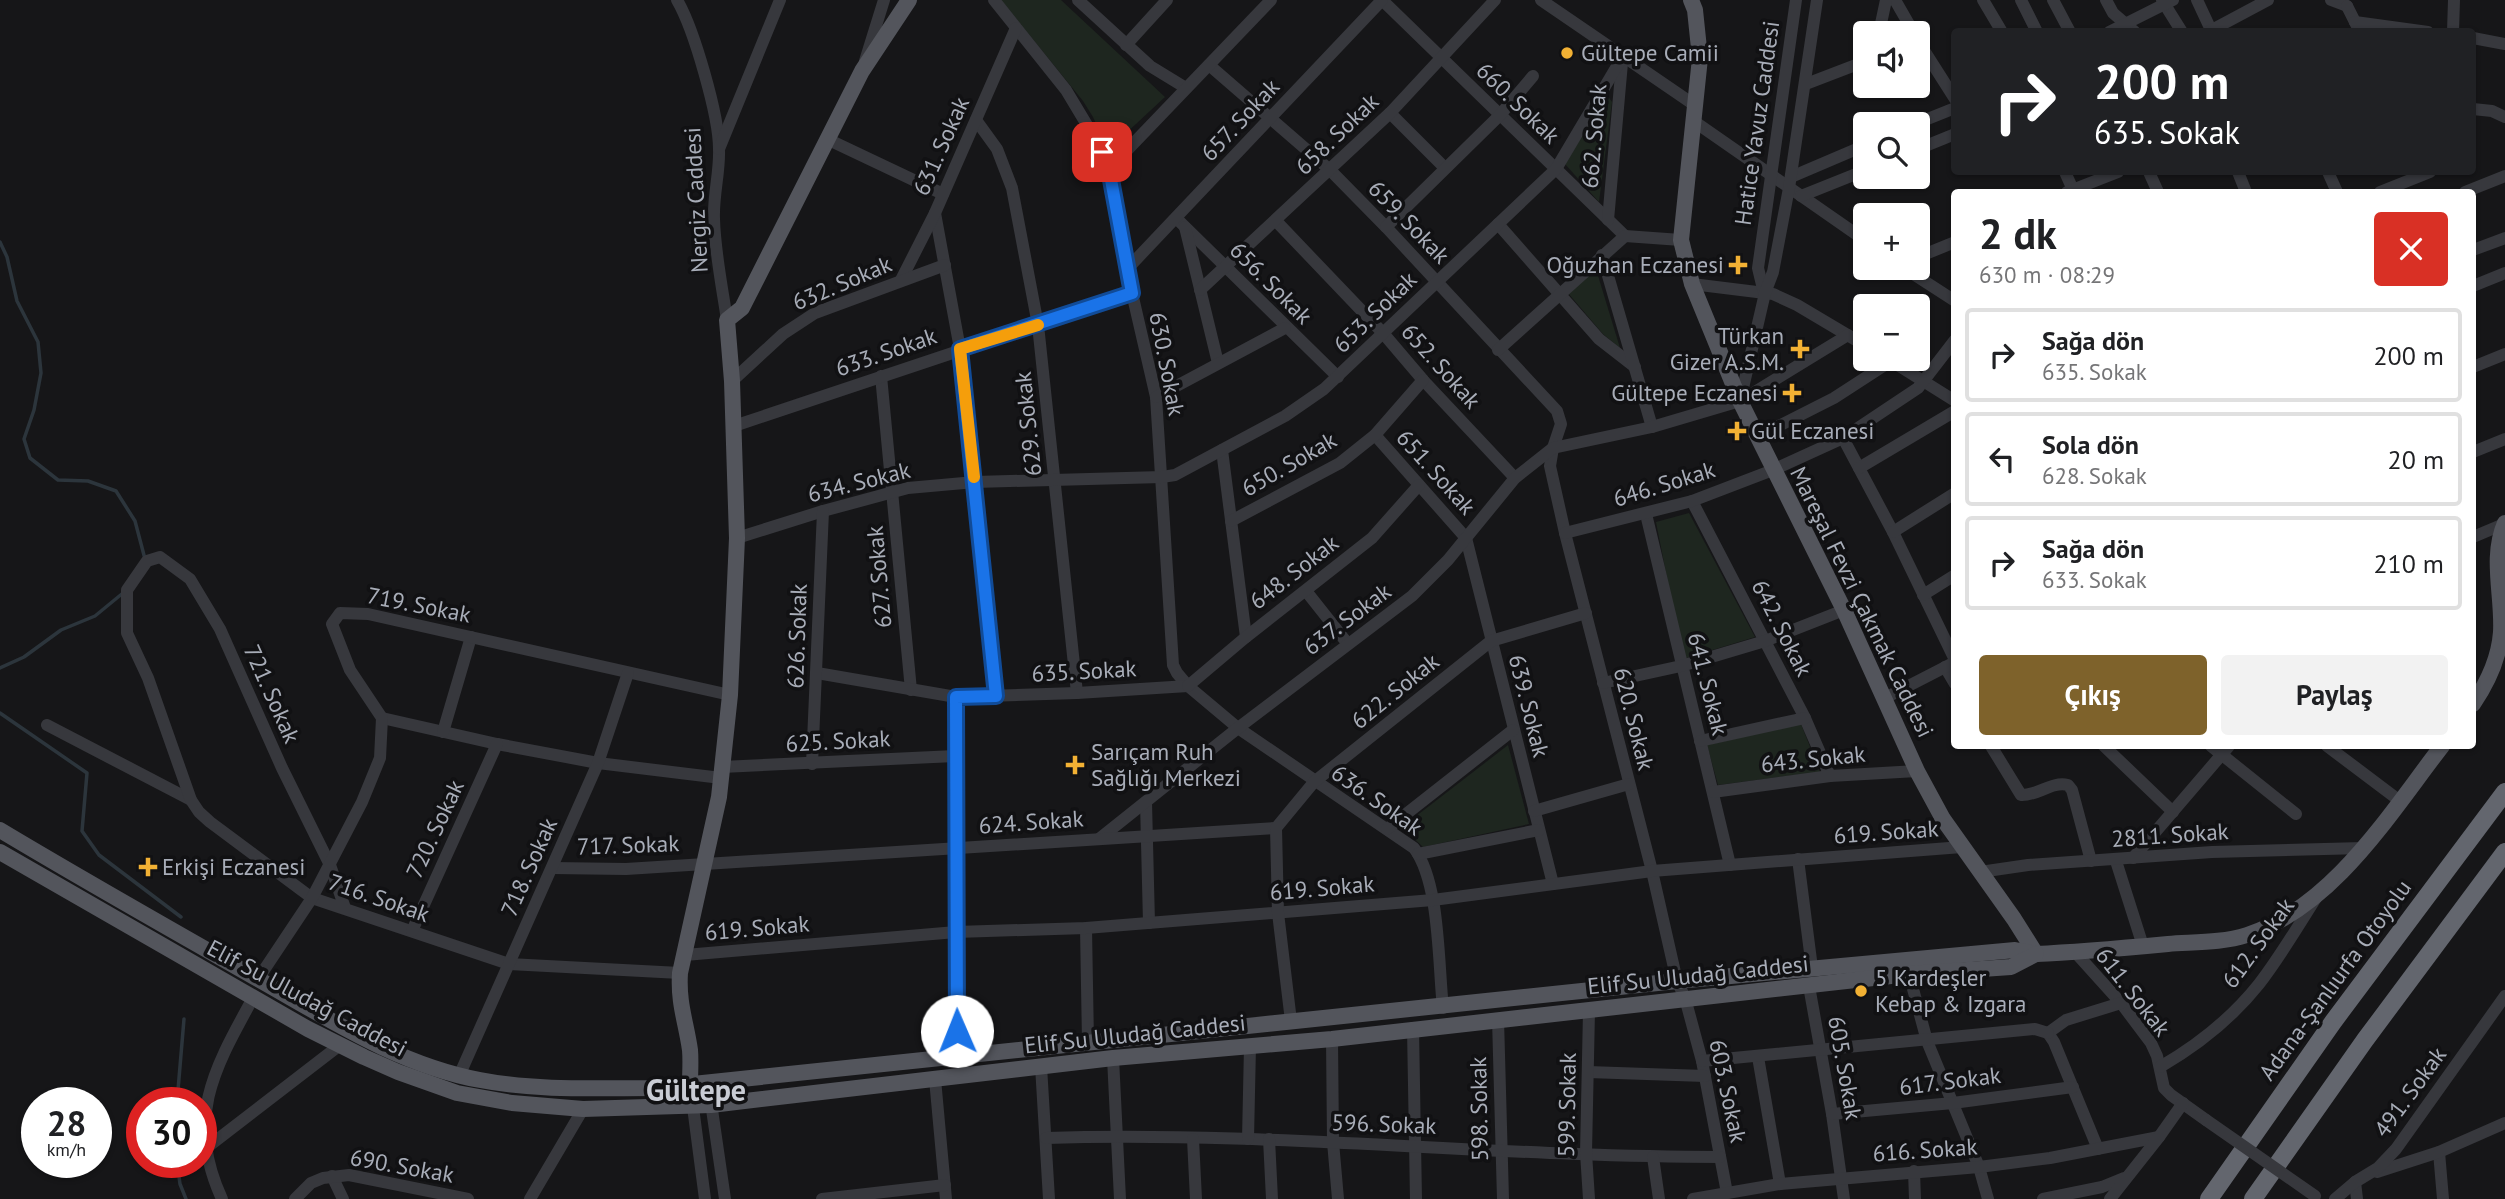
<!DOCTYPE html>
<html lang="tr">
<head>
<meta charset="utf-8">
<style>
	body { margin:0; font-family:"PT Sans",sans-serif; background:#f2f2f2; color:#202124; height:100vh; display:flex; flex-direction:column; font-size:26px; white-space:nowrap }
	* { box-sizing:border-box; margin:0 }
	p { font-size:23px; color:#757577 }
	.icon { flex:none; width:38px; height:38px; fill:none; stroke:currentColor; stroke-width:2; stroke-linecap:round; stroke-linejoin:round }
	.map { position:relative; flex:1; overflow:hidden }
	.details { position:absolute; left:1951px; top:189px; width:525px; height:560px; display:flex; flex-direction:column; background:#fff; border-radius:7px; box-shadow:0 2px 5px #0004 }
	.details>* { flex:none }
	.top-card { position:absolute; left:1951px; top:28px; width:525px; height:147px; border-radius:7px; box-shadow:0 2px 5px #0004; background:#202124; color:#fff; overflow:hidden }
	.controls { position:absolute; left:1853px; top:21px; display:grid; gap:14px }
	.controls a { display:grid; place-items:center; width:77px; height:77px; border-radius:7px; background:#fff; box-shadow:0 2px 5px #0004; font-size:35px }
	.speed { position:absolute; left:21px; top:1087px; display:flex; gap:14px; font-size:35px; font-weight:700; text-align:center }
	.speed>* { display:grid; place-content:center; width:91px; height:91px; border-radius:50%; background:#fff; box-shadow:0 2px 5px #0004; line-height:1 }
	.speed small { font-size:18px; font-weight:400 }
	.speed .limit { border:10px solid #d22; background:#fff; color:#111 }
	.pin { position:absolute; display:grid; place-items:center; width:60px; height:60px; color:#fff; margin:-30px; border-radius:14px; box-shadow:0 4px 10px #0006 }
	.me { position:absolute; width:77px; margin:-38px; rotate:359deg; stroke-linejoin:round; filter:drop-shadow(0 0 5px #0008) }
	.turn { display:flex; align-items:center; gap:24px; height:147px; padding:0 28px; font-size:32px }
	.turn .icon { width:91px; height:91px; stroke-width:2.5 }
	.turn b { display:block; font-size:49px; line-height:60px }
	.round { display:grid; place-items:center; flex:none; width:74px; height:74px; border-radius:7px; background:#f2f2f2 }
	.summary { display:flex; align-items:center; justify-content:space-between; height:119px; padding:0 28px }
	h1 { font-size:42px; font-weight:700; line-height:52px }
	.cta { display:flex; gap:14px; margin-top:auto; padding:14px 28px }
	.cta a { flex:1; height:80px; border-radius:7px; background:#7e622b; color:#fff; font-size:28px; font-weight:700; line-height:80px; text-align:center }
	.cta a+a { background:#f2f2f2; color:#202124 }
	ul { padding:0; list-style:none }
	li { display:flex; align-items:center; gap:21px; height:94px; margin:0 14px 10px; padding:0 14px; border:4px solid #e0e0e0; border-radius:7px }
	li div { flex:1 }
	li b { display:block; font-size:26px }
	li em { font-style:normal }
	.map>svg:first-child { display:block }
</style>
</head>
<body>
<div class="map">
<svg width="2505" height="1199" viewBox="0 0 2505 1199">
	<rect width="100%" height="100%" fill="#161618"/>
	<g fill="#1e261f">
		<polygon points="1001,0 1061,0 1165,97 1108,150 1093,117 1083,101"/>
		<polygon points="1607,95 1612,102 1599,202 1565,164"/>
		<polygon points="1596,269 1620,348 1603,334 1568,293"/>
		<polygon points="1689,513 1755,637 1683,659 1656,522"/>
		<polygon points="1801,724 1820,772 1718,785 1707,745"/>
		<polygon points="1508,745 1529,824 1423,847 1402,827"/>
	</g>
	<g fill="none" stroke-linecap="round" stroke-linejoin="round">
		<g stroke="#2c353c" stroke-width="3.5">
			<polyline points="0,242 7,257 17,301 38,342 41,373 34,410 24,439 30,458 58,480 88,481 116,491 135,521 145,559"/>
			<polyline points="0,668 24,657 61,630 95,616 123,593"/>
			<polyline points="0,713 87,773 82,831 99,855 181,917"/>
			<polyline points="177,1102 184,1019"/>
			<polyline points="177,1162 180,1184 186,1199"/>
		</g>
		<g stroke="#37383d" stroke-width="12">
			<path d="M677 0C694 29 719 116 719 149 720 172 713 195 714 219 715 253 722 286 727 320"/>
			<path d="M994 0 1066 90 1096 140 1109 169 1132 293 1156 397 1173 665 1177 673 1188 686 1238 728 1414 848C1440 883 1438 962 1443 1008"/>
			<polyline points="1078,0 1150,66 1186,88"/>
			<polyline points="1382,0 1625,236"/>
			<polyline points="1541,0 1696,106"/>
			<polyline points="1895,0 1914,33"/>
			<polyline points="1983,0 2002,32"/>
			<polyline points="2021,0 2037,32"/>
			<polyline points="2053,0 2070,32"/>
			<polyline points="2106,0 2113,13 2135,32"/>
			<polyline points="2162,0 2182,32"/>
			<polyline points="2197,0 2211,30"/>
			<polyline points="2331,0 2347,6"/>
			<polyline points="2347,6 2360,32"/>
			<polyline points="2355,22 2428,32"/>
			<polyline points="2109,32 2173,0"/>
			<polyline points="2208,32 2268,0"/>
			<polyline points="2453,32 2454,0"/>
			<polyline points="1879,33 1886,0"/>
			<polyline points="2473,38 2505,44"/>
			<polyline points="1918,41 1955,99"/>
			<polyline points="1126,45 1167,0"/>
			<polyline points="865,61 884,0"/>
			<polyline points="1209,65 1330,170 1386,227 1557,411 1561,424 1553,448 1550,466 1565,533 1652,871 1677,981 1685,998 1702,1061 1727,1193"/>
			<polyline points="1806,84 1866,61"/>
			<polyline points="2473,109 2492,111 2505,117"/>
			<polyline points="1390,113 1445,168"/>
			<polyline points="976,120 997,149 1012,188 1038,325 1077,693"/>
			<polyline points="1695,122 1866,241"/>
			<polyline points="1915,124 1955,108"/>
			<polyline points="827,139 943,194"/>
			<polyline points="719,149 780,0"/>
			<polyline points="1918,149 1955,134"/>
			<polyline points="1109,169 1271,0"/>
			<polyline points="2065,172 2074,192"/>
			<polyline points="2149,172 2158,192"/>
			<polyline points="2238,172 2246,192"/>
			<polyline points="2328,172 2337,192"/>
			<polyline points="1791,177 1866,145"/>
			<polyline points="2067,192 2118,172"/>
			<polyline points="2380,192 2430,172"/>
			<polyline points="2465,192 2505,176"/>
			<polyline points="1801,196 1866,170"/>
			<polyline points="935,213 960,349 996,696"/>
			<polyline points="1176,218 1338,377"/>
			<polyline points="1608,220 1622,63"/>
			<polyline points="1276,221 1383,333 1423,380 1515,478"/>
			<polyline points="1498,224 1599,339 1635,367"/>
			<polyline points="1185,227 1218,363"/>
			<polyline points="1386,227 1500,115 1533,76"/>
			<polyline points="2473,250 2505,238"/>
			<polyline points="1602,255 1652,427"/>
			<polyline points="1918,257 1955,242"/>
			<polyline points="1128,268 1382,0"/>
			<polyline points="1904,268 1955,301"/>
			<polyline points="901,280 935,213 1016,28"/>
			<polyline points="1692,284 1773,294 1797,305 1866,346"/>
			<polyline points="2473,286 2505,273"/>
			<polyline points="1200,290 1390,113 1495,0"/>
			<polyline points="1764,293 1758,268 1796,0"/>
			<polyline points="1498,350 1625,236 1681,240"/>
			<polyline points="1888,359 1955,401"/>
			<polyline points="2473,367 2505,354"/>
			<polyline points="881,376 911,690"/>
			<polyline points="732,381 783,334 815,313 945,265"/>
			<polyline points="1156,397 1285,328"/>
			<polyline points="1740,401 1765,293 1773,272 1789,188 1817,0"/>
			<polyline points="734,426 1132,293"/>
			<polyline points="1375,435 1466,538 1553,884"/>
			<polyline points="1757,437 1834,398 1891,361"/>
			<polyline points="1843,438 1893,532 1955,660"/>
			<polyline points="1222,450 1246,637"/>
			<polyline points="2473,452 2505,439"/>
			<polyline points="1859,468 1955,411"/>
			<polyline points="1692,501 1805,718 1830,776"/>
			<polyline points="1646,514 1730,865"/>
			<polyline points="1231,521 1340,463 1375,435 1423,380"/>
			<polyline points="1893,532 1955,493"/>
			<polyline points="1565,533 1692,501 1773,470 1843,438 1918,388 1955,340"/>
			<polyline points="2473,537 2504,524"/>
			<polyline points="737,538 823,511 908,488 975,482 1162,477 1175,475 1285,416 1324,389 1556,169 1623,56"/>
			<polyline points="1306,591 1348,644"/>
			<polyline points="1923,595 1955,575"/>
			<polyline points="1945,667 1955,684"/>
			<polyline points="817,673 956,697 1077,693 1188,686"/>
			<polyline points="1603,683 1681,666 1765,641 1844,610"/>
			<polyline points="1188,686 1246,637 1372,538 1419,485"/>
			<polyline points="956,697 957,1056"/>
			<polyline points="1885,698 1955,662"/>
			<polyline points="382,718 497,744 598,763 721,778"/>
			<polyline points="47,725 191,800"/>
			<polyline points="443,732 471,637"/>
			<polyline points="1700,741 1805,718"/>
			<path d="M1991 746 2021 795C2038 796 2051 781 2068 785L2072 790 2091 861"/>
			<polyline points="2104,746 2173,812"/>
			<polyline points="2211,746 2296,814"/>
			<polyline points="2327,746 2400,801"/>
			<polyline points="812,764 823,511"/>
			<polyline points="722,767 955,756"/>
			<polyline points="1713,792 1830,776 1917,771"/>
			<polyline points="1146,802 1149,923"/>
			<polyline points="1534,811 1629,784"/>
			<polyline points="1387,829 1513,730"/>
			<polyline points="1099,839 1238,728 1412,596 1448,560 1515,478 1553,448 1652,427 1740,401 1848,335"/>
			<polyline points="1418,854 1539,830"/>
			<polyline points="2133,858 2229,746"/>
			<polyline points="1798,859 1812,968"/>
			<polyline points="2116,861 2143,946"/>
			<polyline points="552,868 626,869 1276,828"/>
			<polyline points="1980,872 2028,865 2212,852 2363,848"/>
			<polyline points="345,908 330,865 282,768 220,629 190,579 160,557 147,561 127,590 127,633 148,678 191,800 199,812 210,822 312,898 509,964 680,973"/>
			<polyline points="1086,928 1088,1042"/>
			<polyline points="412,931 497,744"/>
			<polyline points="2075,952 2121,1003 2151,1043 2157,1056 2164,1088 2171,1095 2206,1120"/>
			<polyline points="685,955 956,932 1086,928 1433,900 1652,871 1962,847"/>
			<polyline points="1909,974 1927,1041 1979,1167 1988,1199"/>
			<polyline points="258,979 312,898 362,802 380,758 382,718 350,670 332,624 340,613 368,614 730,695"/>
			<polyline points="1809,986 1832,1114 1844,1199"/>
			<polyline points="1498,1019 1503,1199"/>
			<polyline points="1291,1021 1278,913 1276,828 1314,782 1491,641 1586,613"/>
			<polyline points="1413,1028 1416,1199"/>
			<polyline points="2048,1033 2054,1042 2098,1149"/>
			<polyline points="2048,1033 2066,1020 2121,1003"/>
			<polyline points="1332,1039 1333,1142 1338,1199"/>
			<polyline points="1758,1057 1780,1184"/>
			<polyline points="1113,1058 1120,1199"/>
			<polyline points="1702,1061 2035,1029 2048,1033"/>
			<polyline points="1041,1066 1049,1199"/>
			<path d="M2160 1067C2198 1045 2232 1018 2259 984 2280 957 2298 926 2316 898"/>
			<polyline points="1588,1072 1705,1076"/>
			<polyline points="459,1076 598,763 628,673"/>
			<polyline points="935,1079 946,1199"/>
			<polyline points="708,1082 725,1199"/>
			<polyline points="690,1084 705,1199"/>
			<polyline points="1832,1114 1953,1103 2073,1087"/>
			<path d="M1046 1138C1271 1131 1495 1157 1720 1157"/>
			<polyline points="1193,1139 1196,1199"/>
			<polyline points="1248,1139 1250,1046"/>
			<polyline points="1269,1139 1272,1199"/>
			<polyline points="205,1149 340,1045"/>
			<polyline points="2439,1152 2443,1199"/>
			<polyline points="1653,1157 1659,1199"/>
			<polyline points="1914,1171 1915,1199"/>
			<polyline points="2377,1172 2439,1152 2505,1123"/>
			<polyline points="332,1176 343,1199"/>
			<polyline points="2355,1182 2357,1199"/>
			<path d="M222 1199C185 1118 214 1069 253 998"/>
			<polyline points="295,1199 311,1183 323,1178 349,1175 468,1199"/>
			<polyline points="530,1199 583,1109"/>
			<polyline points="822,1199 945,1185"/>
			<polyline points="1589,1199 1586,1153 1589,1011"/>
			<polyline points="1693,1199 1780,1184 1979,1167 2050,1158 2159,1137"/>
			<polyline points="2043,1199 2102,1187 2124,1178"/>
			<polyline points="2110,1199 2159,1137 2183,1103"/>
			<polyline points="2335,1199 2355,1182 2378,1168 2396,1149 2505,996"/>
		</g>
		<g stroke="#53555c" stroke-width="16">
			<polyline points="1691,0 1695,10 1700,58 1681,240 1692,284 1740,401 1844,610 1917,771 1943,819 2014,919 2036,954"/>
			<path d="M2473 704C2488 682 2499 659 2501 632 2503 595 2490 558 2505 523"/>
			<path d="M0 830C85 881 172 930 258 979 329 1019 399 1065 480 1080 537 1091 597 1088 655 1088L1677 981 2015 950 2036 954C2080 952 2124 948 2168 944 2194 942 2222 943 2247 935 2333 907 2390 813 2442 746"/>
			<polyline points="0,852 308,1029 364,1057 398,1072 457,1093 512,1103 583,1109 711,1105 1113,1058 1332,1039 1909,974 2011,967 2036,954"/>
			<path d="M690 1084C690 1073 691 1061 690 1050 686 1022 678 1003 680 973L719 797 730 695 737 538 732 381 727 320 742 308 862 71 909 0"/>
		</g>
		<g stroke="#63666e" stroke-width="18">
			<polyline points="2209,1199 2333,1022 2505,792"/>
			<polyline points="2253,1199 2365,1040 2505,852"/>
		</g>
		<polyline stroke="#37383d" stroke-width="12" points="2206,1120 2315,1196"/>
	</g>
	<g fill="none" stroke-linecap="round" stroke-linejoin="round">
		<g stroke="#114b97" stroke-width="18">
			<polyline id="route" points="957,1031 956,697 996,696 960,349 1132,293 1109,169 1102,152"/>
		</g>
		<use href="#route" stroke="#1a73e8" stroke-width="12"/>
		<polyline stroke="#f59e0b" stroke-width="12" points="974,477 960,349 1038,325"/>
	</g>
	<g fill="#f2b134" stroke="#111113" stroke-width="2.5">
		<circle cx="1567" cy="53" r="7"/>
		<path d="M1734.5 254.5h7v7h7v7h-7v7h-7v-7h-7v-7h7z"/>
		<path d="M1796.5 338.5h7v7h7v7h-7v7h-7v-7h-7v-7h7z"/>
		<path d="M1788.5 382.5h7v7h7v7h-7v7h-7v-7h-7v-7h7z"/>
		<path d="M1733.5 420.5h7v7h7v7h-7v7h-7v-7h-7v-7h7z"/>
		<path d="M1071.5 754.5h7v7h7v7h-7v7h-7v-7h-7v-7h7z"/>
		<path d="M144.5 856.5h7v7h7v7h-7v7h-7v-7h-7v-7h7z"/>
		<circle cx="1861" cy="991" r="7"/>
	</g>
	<g text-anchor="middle" stroke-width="7" stroke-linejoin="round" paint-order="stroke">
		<g font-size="23" fill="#a8adb8" stroke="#111113" text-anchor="start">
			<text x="1581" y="61">Gültepe Camii</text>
			<text x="1724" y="273" text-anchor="end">Oğuzhan Eczanesi</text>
			<text x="1784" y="344" text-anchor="end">Türkan<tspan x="1784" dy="26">Gizer A.S.M.</tspan></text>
			<text x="1778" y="401" text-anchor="end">Gültepe Eczanesi</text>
			<text x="1751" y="439">Gül Eczanesi</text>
			<text x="1091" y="760">Sarıçam Ruh<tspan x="1091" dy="26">Sağlığı Merkezi</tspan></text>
			<text x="162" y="875">Erkişi Eczanesi</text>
			<text x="1875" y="986">5 Kardeşler<tspan x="1875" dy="26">Kebap &amp; Izgara</tspan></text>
		</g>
		<g font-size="23" fill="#a8adb8" stroke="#111113">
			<text transform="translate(1518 103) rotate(44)" y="8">660. Sokak</text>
			<text transform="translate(1240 120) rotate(-47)" y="8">657. Sokak</text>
			<text transform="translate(1757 123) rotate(-82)" y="8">Hatice Yavuz Caddesi</text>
			<text transform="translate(1337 134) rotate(-44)" y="8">658. Sokak</text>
			<text transform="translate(1594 136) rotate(-85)" y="8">662. Sokak</text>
			<text transform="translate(941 146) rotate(-66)" y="8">631. Sokak</text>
			<text transform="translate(696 200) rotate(-93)" y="8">Nergiz Caddesi</text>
			<text transform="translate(1409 222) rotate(46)" y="8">659. Sokak</text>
			<text transform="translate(842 283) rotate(-23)" y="8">632. Sokak</text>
			<text transform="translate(1271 283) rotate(45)" y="8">656. Sokak</text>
			<text transform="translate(1375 312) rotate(-44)" y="8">653. Sokak</text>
			<text transform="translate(886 352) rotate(-19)" y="8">633. Sokak</text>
			<text transform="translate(1167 364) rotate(79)" y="8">630. Sokak</text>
			<text transform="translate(1441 366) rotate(48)" y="8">652. Sokak</text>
			<text transform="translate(1028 424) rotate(-96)" y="8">629. Sokak</text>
			<text transform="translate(1289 464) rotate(-30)" y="8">650. Sokak</text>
			<text transform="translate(1436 472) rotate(48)" y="8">651. Sokak</text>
			<text transform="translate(859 482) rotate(-14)" y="8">634. Sokak</text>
			<text transform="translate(1664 484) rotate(-17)" y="8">646. Sokak</text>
			<text transform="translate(1294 572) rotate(-38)" y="8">648. Sokak</text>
			<text transform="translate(879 577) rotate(-95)" y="8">627. Sokak</text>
			<text transform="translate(1862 602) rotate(64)" y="8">Mareşal Fevzi Çakmak Caddesi</text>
			<text transform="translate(419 605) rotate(11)" y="8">719. Sokak</text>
			<text transform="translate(1347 619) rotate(-37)" y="8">637. Sokak</text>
			<text transform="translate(1782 628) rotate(63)" y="8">642. Sokak</text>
			<text transform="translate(797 636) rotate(-88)" y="8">626. Sokak</text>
			<text transform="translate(1084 671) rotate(-3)" y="8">635. Sokak</text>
			<text transform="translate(1708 684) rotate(76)" y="8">641. Sokak</text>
			<text transform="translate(1395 691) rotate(-39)" y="8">622. Sokak</text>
			<text transform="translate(272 694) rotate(66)" y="8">721. Sokak</text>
			<text transform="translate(1529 706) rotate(76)" y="8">639. Sokak</text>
			<text transform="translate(1634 719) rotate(76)" y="8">620. Sokak</text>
			<text transform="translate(838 741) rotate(-3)" y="8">625. Sokak</text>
			<text transform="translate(1813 759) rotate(-6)" y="8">643. Sokak</text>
			<text transform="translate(1377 800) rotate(35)" y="8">636. Sokak</text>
			<text transform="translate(1031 822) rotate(-4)" y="8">624. Sokak</text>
			<text transform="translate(435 829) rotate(-65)" y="8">720. Sokak</text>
			<text transform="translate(1886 832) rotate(-4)" y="8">619. Sokak</text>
			<text transform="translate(2170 835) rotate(-4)" y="8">2811. Sokak</text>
			<text transform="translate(628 845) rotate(-2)" y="8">717. Sokak</text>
			<text transform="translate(529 867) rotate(-66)" y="8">718. Sokak</text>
			<text transform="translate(1322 888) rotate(-5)" y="8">619. Sokak</text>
			<text transform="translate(379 898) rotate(19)" y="8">716. Sokak</text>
			<text transform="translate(757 928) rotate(-5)" y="8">619. Sokak</text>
			<text transform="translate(2258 943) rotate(-54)" y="8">612. Sokak</text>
			<text transform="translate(1698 975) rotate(-6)" y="8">Elif Su Uludağ Caddesi</text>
			<text transform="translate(2335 980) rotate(-54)" y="8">Adana-Şanlıurfa Otoyolu</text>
			<text transform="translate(2133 992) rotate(52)" y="8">611. Sokak</text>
			<text transform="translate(307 998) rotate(28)" y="8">Elif Su Uludağ Caddesi</text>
			<text transform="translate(1135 1034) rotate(-6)" y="8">Elif Su Uludağ Caddesi</text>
			<text transform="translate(1845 1068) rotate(80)" y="8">605. Sokak</text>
			<text transform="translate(1950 1081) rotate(-7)" y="8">617. Sokak</text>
			<text transform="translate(1728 1091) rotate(78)" y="8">603. Sokak</text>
			<text transform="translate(2410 1092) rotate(-54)" y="8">491. Sokak</text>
			<text transform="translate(1567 1105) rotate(-89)" y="8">599. Sokak</text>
			<text transform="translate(1479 1109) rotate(-91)" y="8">598. Sokak</text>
			<text transform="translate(1384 1124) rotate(2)" y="8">596. Sokak</text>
			<text transform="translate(1925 1150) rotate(-4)" y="8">616. Sokak</text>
			<text transform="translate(402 1166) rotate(10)" y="8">690. Sokak</text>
		</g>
		<g font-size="30" font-weight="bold" fill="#c9ccd4" stroke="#111113">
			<text x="696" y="1101">Gültepe</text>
		</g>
	</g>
</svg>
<div class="controls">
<a><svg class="icon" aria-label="sound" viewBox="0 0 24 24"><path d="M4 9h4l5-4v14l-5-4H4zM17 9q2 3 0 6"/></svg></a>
<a><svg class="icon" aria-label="search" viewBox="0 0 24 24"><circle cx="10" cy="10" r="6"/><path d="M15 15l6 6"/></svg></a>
<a>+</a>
<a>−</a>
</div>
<div class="speed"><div>28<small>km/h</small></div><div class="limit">30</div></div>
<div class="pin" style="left:1102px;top:152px;background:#d93025"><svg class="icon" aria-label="arrive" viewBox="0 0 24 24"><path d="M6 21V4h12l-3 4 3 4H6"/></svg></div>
<svg class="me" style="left:957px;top:1031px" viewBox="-20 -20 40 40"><circle r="19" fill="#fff"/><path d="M0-13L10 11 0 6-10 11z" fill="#1a73e8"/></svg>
<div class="top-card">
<div class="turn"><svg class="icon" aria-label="right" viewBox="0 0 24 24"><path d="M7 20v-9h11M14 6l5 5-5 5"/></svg><div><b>200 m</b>635. Sokak</div></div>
</div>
<section class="details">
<div class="summary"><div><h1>2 dk</h1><p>630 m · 08:29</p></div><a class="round" style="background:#d93025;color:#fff"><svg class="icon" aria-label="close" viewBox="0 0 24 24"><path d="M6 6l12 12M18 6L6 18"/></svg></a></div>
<ul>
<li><svg class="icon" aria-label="right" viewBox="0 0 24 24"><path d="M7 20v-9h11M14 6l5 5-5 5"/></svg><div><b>Sağa dön</b><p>635. Sokak</p></div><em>200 m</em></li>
<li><svg class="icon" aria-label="left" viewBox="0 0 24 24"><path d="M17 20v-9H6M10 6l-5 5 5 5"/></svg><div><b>Sola dön</b><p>628. Sokak</p></div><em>20 m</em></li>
<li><svg class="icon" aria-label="right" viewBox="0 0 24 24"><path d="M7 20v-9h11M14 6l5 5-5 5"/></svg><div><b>Sağa dön</b><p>633. Sokak</p></div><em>210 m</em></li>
</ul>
<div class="cta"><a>Çıkış</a><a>Paylaş</a></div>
</section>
</div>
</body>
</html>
